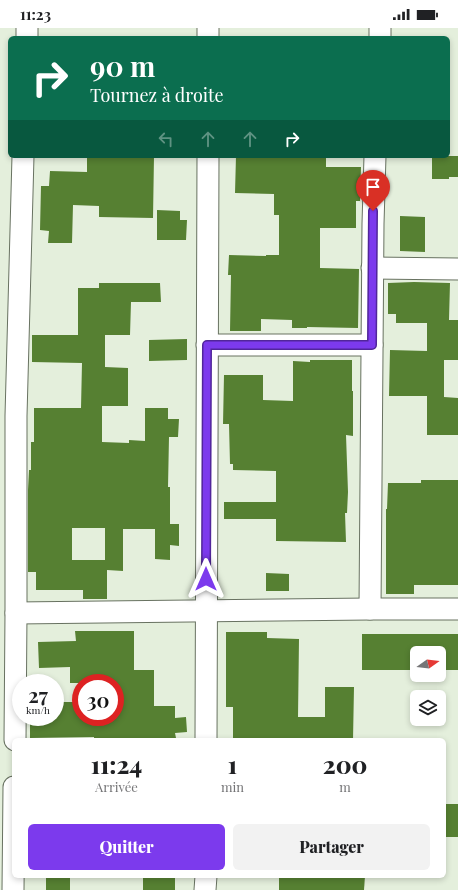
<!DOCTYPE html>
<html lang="fr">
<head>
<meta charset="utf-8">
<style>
	body { margin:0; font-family:"Playfair Display",serif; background:#f2f2f2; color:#202124; height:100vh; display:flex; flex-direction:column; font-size:15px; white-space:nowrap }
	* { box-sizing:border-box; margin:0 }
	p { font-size:13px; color:#757577 }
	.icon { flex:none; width:22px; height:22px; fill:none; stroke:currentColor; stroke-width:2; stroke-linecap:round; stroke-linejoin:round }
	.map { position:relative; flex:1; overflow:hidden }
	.details { position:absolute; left:12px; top:710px; width:434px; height:140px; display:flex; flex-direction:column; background:#fff; border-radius:6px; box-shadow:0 2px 6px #0003 }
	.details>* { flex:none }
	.top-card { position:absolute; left:8px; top:8px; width:442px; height:122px; border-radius:6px; box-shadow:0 2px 6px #0003; background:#0b6e4f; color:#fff; overflow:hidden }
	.needle { width:26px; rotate:76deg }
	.fabs { position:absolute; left:410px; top:618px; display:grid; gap:8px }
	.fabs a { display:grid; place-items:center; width:36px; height:36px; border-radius:6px; background:#fff; box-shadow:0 2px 6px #0003; font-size:20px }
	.speed { position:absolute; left:12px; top:646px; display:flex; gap:8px; font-size:20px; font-weight:700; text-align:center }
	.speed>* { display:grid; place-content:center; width:52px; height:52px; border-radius:50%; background:#fff; box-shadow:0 2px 6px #0003; line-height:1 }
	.speed small { font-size:10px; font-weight:400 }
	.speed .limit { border:6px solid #d22; background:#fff; color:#111 }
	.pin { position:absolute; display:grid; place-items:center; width:34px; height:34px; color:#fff; margin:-41px -17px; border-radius:50% 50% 50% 0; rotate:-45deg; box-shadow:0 0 4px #0007 }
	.pin .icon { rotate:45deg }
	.me { position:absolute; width:44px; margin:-22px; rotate:0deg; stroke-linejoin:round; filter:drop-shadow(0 0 3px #0008) }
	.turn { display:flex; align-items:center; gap:14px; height:84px; padding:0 16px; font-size:18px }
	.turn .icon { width:52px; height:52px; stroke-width:2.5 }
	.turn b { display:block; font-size:28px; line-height:34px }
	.lanes { display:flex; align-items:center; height:38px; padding:0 16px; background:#0003; justify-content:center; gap:20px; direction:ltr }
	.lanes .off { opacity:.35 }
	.eta { display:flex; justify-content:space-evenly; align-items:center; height:68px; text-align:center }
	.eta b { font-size:24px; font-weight:800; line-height:28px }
	.action { display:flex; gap:8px; margin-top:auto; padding:8px 16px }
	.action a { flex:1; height:46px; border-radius:6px; background:#7c3aed; color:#fff; font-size:16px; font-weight:800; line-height:46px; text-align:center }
	.action a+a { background:#f2f2f2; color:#202124 }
	.status { display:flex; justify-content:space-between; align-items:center; height:28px; padding:0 20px; background:#fff; direction:ltr }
	.status svg { height:11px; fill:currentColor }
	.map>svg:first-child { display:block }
</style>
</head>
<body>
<div class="status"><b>11:23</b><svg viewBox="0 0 49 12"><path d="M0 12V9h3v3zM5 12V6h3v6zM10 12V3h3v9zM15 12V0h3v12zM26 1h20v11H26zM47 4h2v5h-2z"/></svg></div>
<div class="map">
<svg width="458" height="862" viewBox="0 0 458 862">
	<rect width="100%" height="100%" fill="#e4efdc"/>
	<g fill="#568032" fill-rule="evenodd">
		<polygon points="87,128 154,128 153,190 99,189 99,178 73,177 72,215 48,215 49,203 40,202 41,158 49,158 50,143 87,144"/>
		<polygon points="236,128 326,128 326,139 361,139 360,173 356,173 356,200 320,200 320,240 359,241 358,300 307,299 307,300 292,300 292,292 261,291 261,303 230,303 231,247 228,247 229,227 266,228 266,227 279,227 279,187 274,187 274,166 235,165"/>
		<polygon points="432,128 458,128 458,149 449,149 449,151 432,151"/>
		<polygon points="157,182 180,183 180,192 187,192 186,212 157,212"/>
		<polygon points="400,188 425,189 425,224 400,223"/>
		<polygon points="414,254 450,255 449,292 458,292 458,332 444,332 444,369 458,370 458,407 427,407 427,368 389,368 390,322 427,323 427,295 396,295 396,286 388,286 388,255"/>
		<path d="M99 255H160L161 274H131L130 307H105V339L128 340V378H102V414L129 415V412L145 413V380H168V391H179L178 409H169L168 459H170V496H179V518L170 517V532L155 531V501H123V543L107 542V571H83V562H36V544H28V462L29 442H31V414H34V380H81L82 335 32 334V307H78V260H99ZM72 500H105V532H72Z"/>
		<polygon points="187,311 187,332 149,333 149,312"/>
		<polygon points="310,332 352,332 352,363 353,363 353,408 346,407 348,464 347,485 345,485 346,514 276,513 276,491 224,491 224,474 276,474 276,443 233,442 233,436 230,436 229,396 223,396 224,347 263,347 263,372 293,373 293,333 310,334"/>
		<polygon points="421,452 458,452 458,557 414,557 414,566 386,566 386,481 387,481 388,455 421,455"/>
		<polygon points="266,545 289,546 289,563 266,563"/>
		<polygon points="75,603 134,603 134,642 154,642 154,678 175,678 175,690 186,689 187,704 175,705 176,710 94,710 94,709 30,710 30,689 55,689 55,674 81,674 81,689 115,689 115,655 70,655 70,639 39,640 38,614 76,613"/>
		<polygon points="226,604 267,604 267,610 299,611 298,689 325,689 325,659 354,659 353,712 233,712 233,679 226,679"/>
		<polygon points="362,606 458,606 458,642 439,642 439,625 417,625 417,642 362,642"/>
		<rect x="444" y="776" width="14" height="33"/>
		<rect x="46" y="848" width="24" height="14"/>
		<rect x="143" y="848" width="32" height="14"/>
		<polygon points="279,848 365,848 364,862 279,862"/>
	</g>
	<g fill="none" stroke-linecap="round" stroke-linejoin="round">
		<g stroke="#687261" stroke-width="23">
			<g id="minor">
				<polyline points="27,10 27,0"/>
				<polyline points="208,10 208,0"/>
				<polyline points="380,10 380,0"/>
				<polyline points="372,240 458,241"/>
				<polyline points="207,317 372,317"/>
				<polyline points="370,581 373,196 375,128"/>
				<polyline points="16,585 370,581 458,581"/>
				<polyline points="15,712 16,585 16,388 23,128"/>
				<polyline points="206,712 208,128"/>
				<polyline points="13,862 14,759"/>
				<polyline points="205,862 206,848"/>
			</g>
		</g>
		<use href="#minor" stroke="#fff" stroke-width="21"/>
	</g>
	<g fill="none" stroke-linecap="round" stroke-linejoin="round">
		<g stroke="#51269a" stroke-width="10">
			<polyline id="route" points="206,551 207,317 372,317 373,183"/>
		</g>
		<use href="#route" stroke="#7c3aed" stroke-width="7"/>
	</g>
</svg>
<div class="fabs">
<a><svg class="needle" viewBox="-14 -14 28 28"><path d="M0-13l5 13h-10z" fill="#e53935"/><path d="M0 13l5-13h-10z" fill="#757577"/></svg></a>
<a><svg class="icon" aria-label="layers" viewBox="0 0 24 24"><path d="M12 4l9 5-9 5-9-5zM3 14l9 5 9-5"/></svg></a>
</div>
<div class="speed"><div>27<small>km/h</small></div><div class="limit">30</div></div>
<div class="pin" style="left:373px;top:183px;background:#d93025"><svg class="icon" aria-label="arrive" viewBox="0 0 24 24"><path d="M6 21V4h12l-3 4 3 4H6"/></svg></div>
<svg class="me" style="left:206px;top:551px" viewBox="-20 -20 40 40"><path d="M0-17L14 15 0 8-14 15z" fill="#7c3aed" stroke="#fff" stroke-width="4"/></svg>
<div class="top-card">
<div class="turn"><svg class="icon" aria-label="right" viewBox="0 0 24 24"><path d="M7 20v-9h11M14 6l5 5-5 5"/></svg><div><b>90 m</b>Tournez à droite</div></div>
<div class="lanes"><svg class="icon off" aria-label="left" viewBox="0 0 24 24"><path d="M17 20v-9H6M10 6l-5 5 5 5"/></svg><svg class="icon off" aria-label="ahead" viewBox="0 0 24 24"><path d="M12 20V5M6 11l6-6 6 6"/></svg><svg class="icon off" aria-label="ahead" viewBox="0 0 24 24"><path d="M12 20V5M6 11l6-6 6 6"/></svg><svg class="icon" aria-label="right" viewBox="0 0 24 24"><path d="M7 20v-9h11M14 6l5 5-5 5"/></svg></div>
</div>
<section class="details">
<div class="eta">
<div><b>11:24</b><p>Arrivée</p></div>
<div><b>1</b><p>min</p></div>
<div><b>200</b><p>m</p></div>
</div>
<div class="action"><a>Quitter</a><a>Partager</a></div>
</section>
</div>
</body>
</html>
